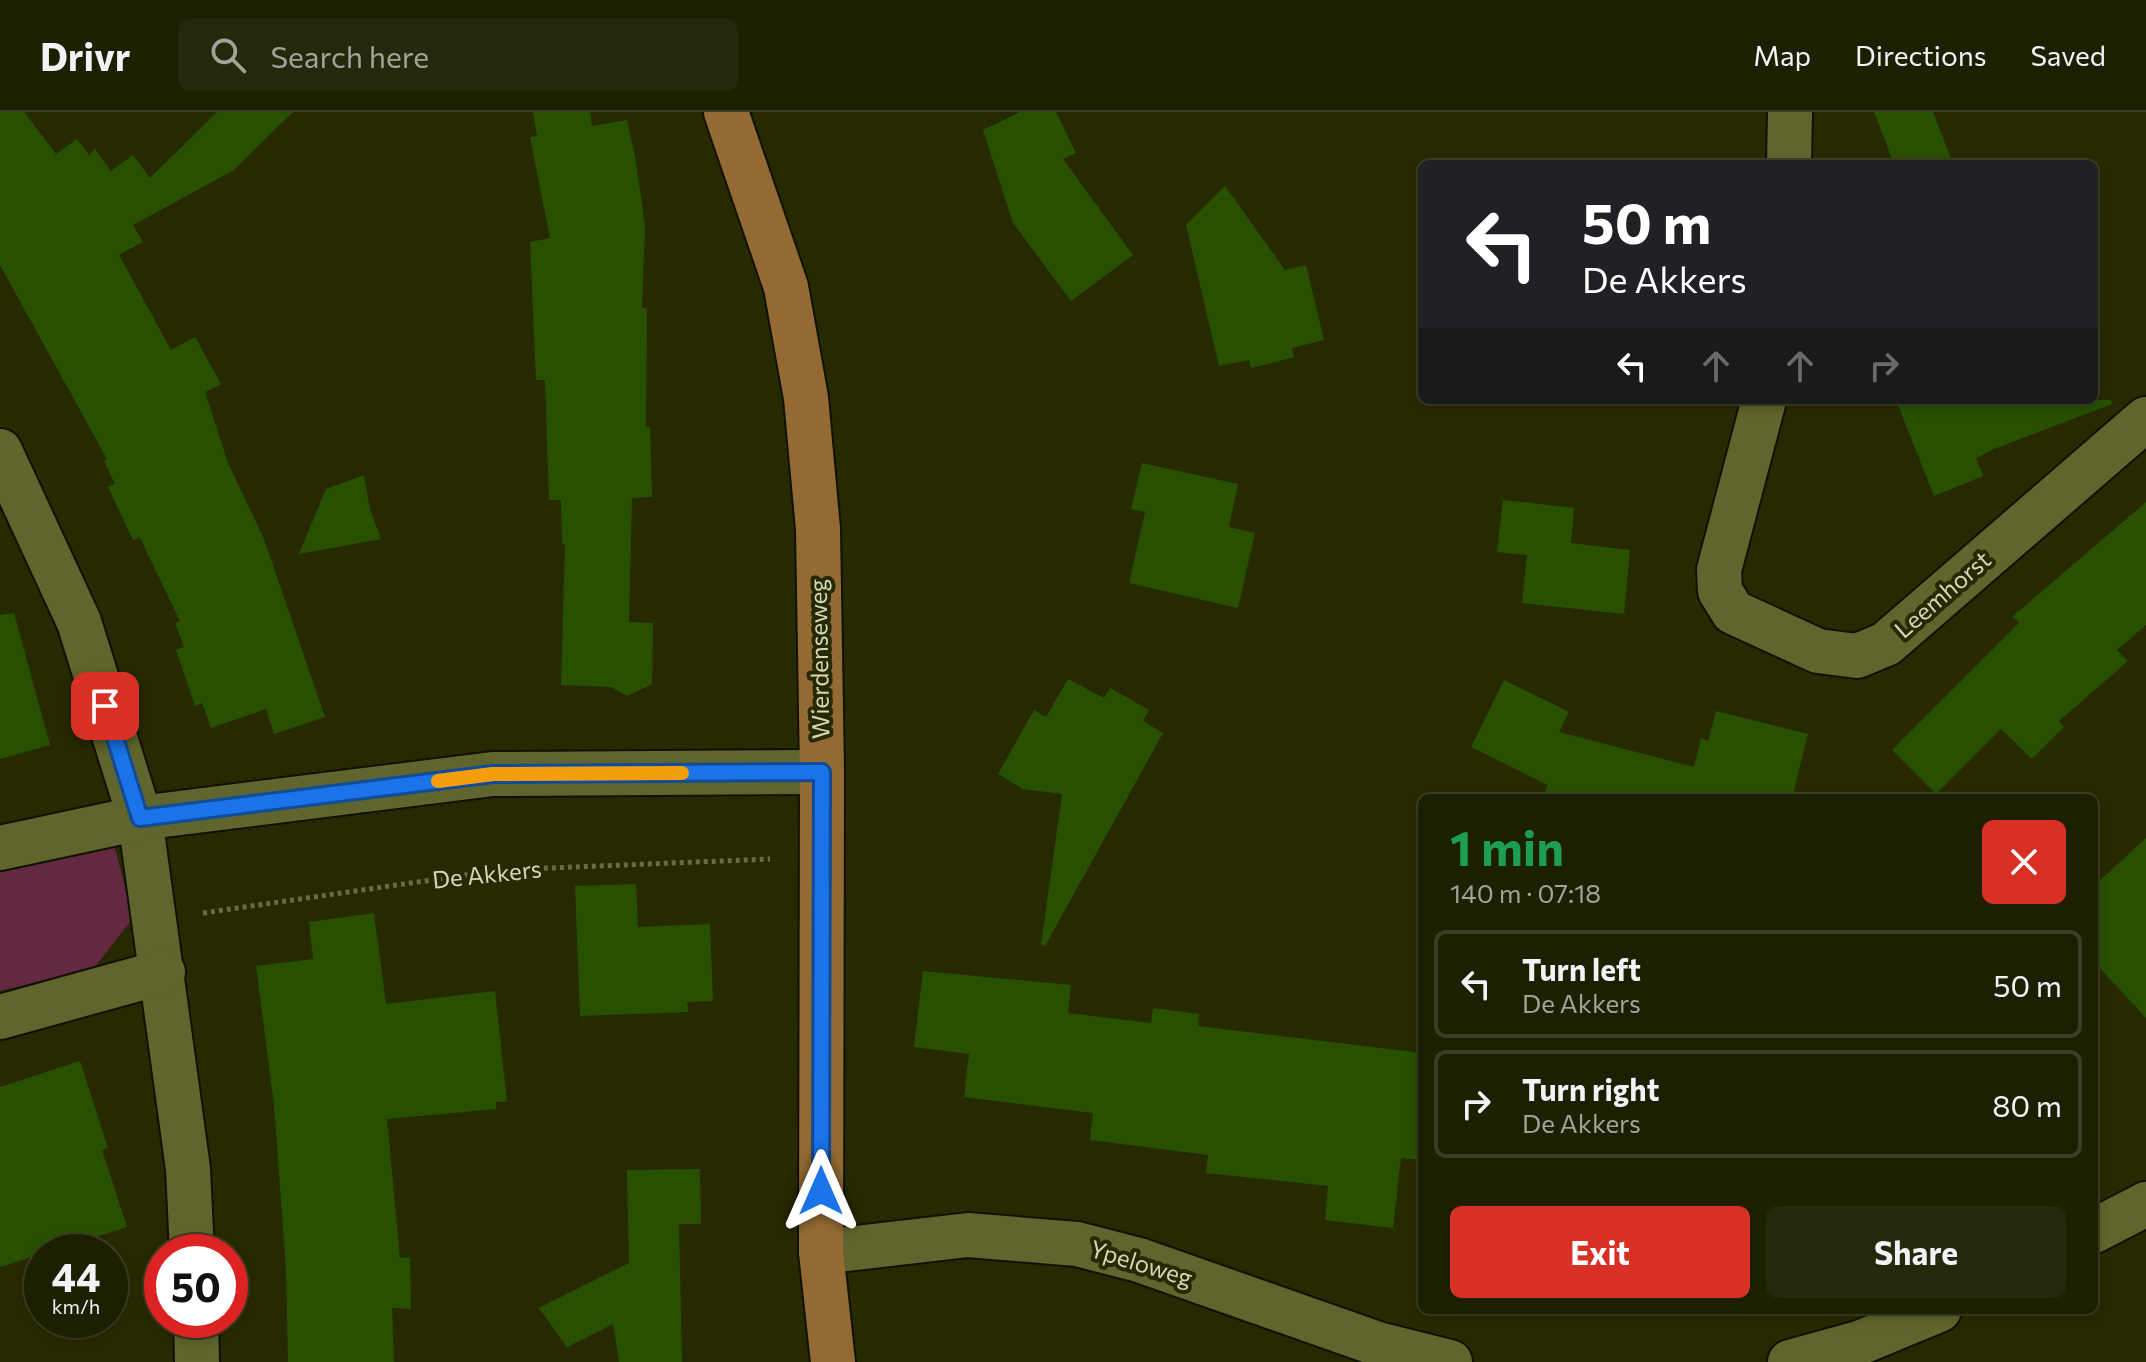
<!DOCTYPE html>
<html lang="en">
<head>
<meta charset="utf-8">
<style>
	body { margin:0; font-family:Commissioner,sans-serif; background:#25280a; color:#f1f3f6; height:100vh; display:flex; flex-direction:column; font-size:30px; white-space:nowrap }
	* { box-sizing:border-box; margin:0 }
	p { font-size:26px; color:#a0a399 }
	.icon { flex:none; width:44px; height:44px; fill:none; stroke:currentColor; stroke-width:2; stroke-linecap:round; stroke-linejoin:round }
	.map { position:relative; flex:1; overflow:hidden }
	.drawer { position:absolute; left:1418px; top:682px; width:680px; height:520px; display:flex; flex-direction:column; background:#1d2000; border-radius:12px; box-shadow:0 4px 12px #0003,0 0 0 2px #3b3e22 }
	.drawer>* { flex:none }
	.top-card { position:absolute; left:1418px; top:48px; width:680px; height:244px; border-radius:12px; box-shadow:0 4px 12px #0003,0 0 0 2px #3b3e22; background:#202124; color:#fff; overflow:hidden }
	.speed { position:absolute; left:24px; top:1122px; display:flex; gap:16px; font-size:40px; font-weight:700; text-align:center }
	.speed>* { display:grid; place-content:center; width:104px; height:104px; border-radius:50%; background:#1d2000; box-shadow:0 4px 12px #0003,0 0 0 2px #3b3e22; line-height:1 }
	.speed small { font-size:20px; font-weight:400 }
	.speed .limit { border:12px solid #d22; background:#fff; color:#111 }
	.pin { position:absolute; display:grid; place-items:center; width:68px; height:68px; color:#fff; margin:-34px; border-radius:16px; box-shadow:0 4px 12px #0006 }
	.me { position:absolute; width:88px; margin:-44px; rotate:0deg; stroke-linejoin:round; filter:drop-shadow(0 0 6px #0008) }
	.turn { display:flex; align-items:center; gap:28px; height:168px; padding:0 32px; font-size:36px }
	.turn .icon { width:104px; height:104px; stroke-width:2.5 }
	.turn b { display:block; font-size:56px; line-height:68px }
	.lanes { display:flex; align-items:center; height:76px; padding:0 32px; background:#0003; justify-content:center; gap:40px; direction:ltr }
	.lanes .off { opacity:.35 }
	.round { display:grid; place-items:center; flex:none; width:84px; height:84px; border-radius:12px; background:#25280a }
	.summary { display:flex; align-items:center; justify-content:space-between; height:136px; padding:0 32px }
	h1 { font-size:48px; font-weight:700; line-height:60px; color:#1e9e55 }
	.cta { display:flex; gap:16px; margin-top:auto; padding:16px 32px }
	.cta a { flex:1; height:92px; border-radius:12px; background:#d93025; color:#fff; font-size:32px; font-weight:700; line-height:92px; text-align:center }
	.cta a+a { background:#25280a; color:#f1f3f6 }
	ul { padding:0; list-style:none }
	li { display:flex; align-items:center; gap:24px; height:108px; margin:0 16px 12px; padding:0 16px; border:4px solid #3b3e22; border-radius:12px }
	li div { flex:1 }
	li b { display:block; font-size:30px }
	li em { font-style:normal }
	header { display:flex; align-items:center; gap:48px; box-sizing:border-box; height:112px; padding:0 40px; background:#1d2000; border-bottom:2px solid #3b3e22 }
	header strong { font-size:38px }
	nav { display:flex; gap:44px; margin-inline-start:auto; font-size:28px }
	.search { width:560px; height:72px; background:#25280a; display:flex; align-items:center; gap:20px; box-sizing:border-box; padding:0 28px; border-radius:12px; color:#a0a399; font-size:30px }
	.map>svg:first-child { display:block }
</style>
</head>
<body>
<header>
<strong>Drivr</strong>
<div class="search"><svg class="icon" aria-label="search" viewBox="0 0 24 24"><circle cx="10" cy="10" r="6"/><path d="M15 15l6 6"/></svg>Search here</div>
<nav><a>Map</a><a>Directions</a><a>Saved</a></nav>
</header>
<div class="map">
<svg width="2146" height="1250" viewBox="0 0 2146 1250">
	<rect width="100%" height="100%" fill="#272a00"/>
	<polygon fill="#652843" points="109,713 133,806 94,856 0,879 0,736"/>
	<g fill="#285001">
		<polygon points="0,0 24,0 56,42 77,27 89,43 95,37 111,59 133,43 150,66 217,0 293,0 234,58 133,113 143,130 119,143 171,238 195,225 221,272 205,280 228,351 264,427 325,605 274,622 266,597 211,616 202,591 195,594 176,538 184,535 175,511 180,509 140,426 133,428 108,375 115,372 104,349 107,347 0,153"/>
		<polygon points="533,0 590,0 592,14 627,8 635,44 645,114 642,196 647,196 646,315 650,315 652,385 632,386 629,510 653,511 652,572 627,584 611,575 561,573 565,432 562,432 561,388 549,388 545,268 536,268 530,130 550,126 530,25 537,24"/>
		<polygon points="1020,0 1056,0 1076,41 1063,47 1133,143 1071,189 1013,111 983,18"/>
		<polygon points="1874,0 1933,0 1953,52 1894,52"/>
		<polygon points="1225,74 1285,158 1306,153 1324,228 1292,236 1294,245 1251,256 1249,248 1219,254 1186,113"/>
		<polygon points="1896,288 2111,288 2112,292 1994,337 1976,346 1983,364 1934,384"/>
		<polygon points="1142,351 1238,372 1229,415 1255,421 1238,496 1129,471 1145,400 1131,397"/>
		<polygon points="364,363 370,397 381,427 299,442 326,377"/>
		<polygon points="1503,388 1574,396 1571,431 1630,438 1624,502 1522,491 1527,443 1497,440"/>
		<polygon points="2146,390 2146,513 2117,538 2128,549 2059,609 2064,615 2032,647 2001,617 1936,682 1892,638 2019,511 2013,504"/>
		<polygon points="14,501 50,633 0,647 0,503"/>
		<polygon points="1068,567 1104,586 1110,576 1149,598 1143,609 1163,621 1045,834 1041,833 1062,682 1023,677 998,662 1034,598 1046,605"/>
		<polygon points="1504,568 1569,600 1559,620 1694,655 1701,626 1708,629 1716,599 1808,622 1792,686 1542,686 1548,673 1471,635"/>
		<polygon points="2146,726 2146,906 2094,850 2094,774"/>
		<polygon points="636,772 638,815 710,812 713,889 687,890 688,900 580,904 575,774"/>
		<polygon points="374,801 386,892 495,879 507,990 496,990 496,997 387,1007 400,1146 410,1145 411,1197 392,1196 394,1250 288,1250 286,1157 274,992 256,854 313,847 309,810"/>
		<polygon points="923,859 1071,873 1068,901 1151,911 1153,896 1199,902 1198,914 1422,941 1422,1048 1401,1046 1393,1116 1325,1108 1328,1074 1206,1061 1208,1043 1090,1028 1093,1001 964,985 969,942 914,935"/>
		<polygon points="80,949 108,1036 102,1038 127,1115 0,1155 0,975"/>
		<polygon points="700,1057 701,1112 679,1112 682,1250 619,1250 613,1212 567,1235 539,1196 629,1151 627,1058"/>
	</g>
	<g fill="none" stroke-linecap="round" stroke-linejoin="round">
		<g stroke="#101200" stroke-width="48">
			<g id="minor">
				<polyline points="1789,52 1790,0"/>
				<polyline points="1764,288 1719,458 1720,479 1733,500 1818,539 1857,544 1886,532 2146,307"/>
				<polyline points="0,339 79,510 140,706 188,1057 192,1140"/>
				<polyline points="0,736 140,706 493,662 822,660"/>
				<polyline points="0,905 163,860"/>
				<polyline points="2094,1119 2146,1092"/>
				<polyline points="821,1140 968,1123 1077,1132 1139,1148 1378,1232 1450,1250"/>
				<polyline points="196,1208 197,1250"/>
				<polyline points="1790,1250 1859,1231 1939,1198"/>
			</g>
		</g>
		<g stroke="#101200" stroke-width="48">
			<polyline id="major" points="726,0 786,175 806,286 818,417 822,660 821,1140 833,1250"/>
		</g>
		<polyline stroke="#686c46" stroke-width="5" stroke-dasharray="4 4" stroke-linecap="butt" points="203,801 501,758 770,747"/>
		<use href="#minor" stroke="#5f652c" stroke-width="44"/>
		<use href="#major" stroke="#936a33" stroke-width="44"/>
	</g>
	<g fill="none" stroke-linecap="round" stroke-linejoin="round">
		<g stroke="#114b97" stroke-width="20">
			<polyline id="route" points="105,594 140,706 493,662 822,660 821,1079"/>
		</g>
		<use href="#route" stroke="#1a73e8" stroke-width="14"/>
		<polyline stroke="#f59e0b" stroke-width="14" points="438,669 493,662 682,661"/>
	</g>
	<g text-anchor="middle" stroke-width="8" stroke-linejoin="round" paint-order="stroke">
		<g font-size="24" fill="#d2d7b9" stroke="#272a00">
			<text transform="translate(1943 483) rotate(-41)" y="8">Leemhorst</text>
			<text transform="translate(820 547) rotate(-91)" y="8">Wierdenseweg</text>
			<text transform="translate(487 763) rotate(-6)" y="8">De Akkers</text>
			<text transform="translate(1141 1152) rotate(17)" y="8">Ypeloweg</text>
		</g>
	</g>
</svg>
<div class="speed"><div>44<small>km/h</small></div><div class="limit">50</div></div>
<div class="pin" style="left:105px;top:594px;background:#d93025"><svg class="icon" aria-label="arrive" viewBox="0 0 24 24"><path d="M6 21V4h12l-3 4 3 4H6"/></svg></div>
<svg class="me" style="left:821px;top:1079px" viewBox="-20 -20 40 40"><path d="M0-17L14 15 0 8-14 15z" fill="#1a73e8" stroke="#fff" stroke-width="4"/></svg>
<div class="top-card">
<div class="turn"><svg class="icon" aria-label="left" viewBox="0 0 24 24"><path d="M17 20v-9H6M10 6l-5 5 5 5"/></svg><div><b>50 m</b>De Akkers</div></div>
<div class="lanes"><svg class="icon" aria-label="left" viewBox="0 0 24 24"><path d="M17 20v-9H6M10 6l-5 5 5 5"/></svg><svg class="icon off" aria-label="ahead" viewBox="0 0 24 24"><path d="M12 20V5M6 11l6-6 6 6"/></svg><svg class="icon off" aria-label="ahead" viewBox="0 0 24 24"><path d="M12 20V5M6 11l6-6 6 6"/></svg><svg class="icon off" aria-label="right" viewBox="0 0 24 24"><path d="M7 20v-9h11M14 6l5 5-5 5"/></svg></div>
</div>
<section class="drawer">
<div class="summary"><div><h1>1 min</h1><p>140 m · 07:18</p></div><a class="round" style="background:#d93025;color:#fff"><svg class="icon" aria-label="close" viewBox="0 0 24 24"><path d="M6 6l12 12M18 6L6 18"/></svg></a></div>
<ul>
<li><svg class="icon" aria-label="left" viewBox="0 0 24 24"><path d="M17 20v-9H6M10 6l-5 5 5 5"/></svg><div><b>Turn left</b><p>De Akkers</p></div><em>50 m</em></li>
<li><svg class="icon" aria-label="right" viewBox="0 0 24 24"><path d="M7 20v-9h11M14 6l5 5-5 5"/></svg><div><b>Turn right</b><p>De Akkers</p></div><em>80 m</em></li>
</ul>
<div class="cta"><a>Exit</a><a>Share</a></div>
</section>
</div>
</body>
</html>
